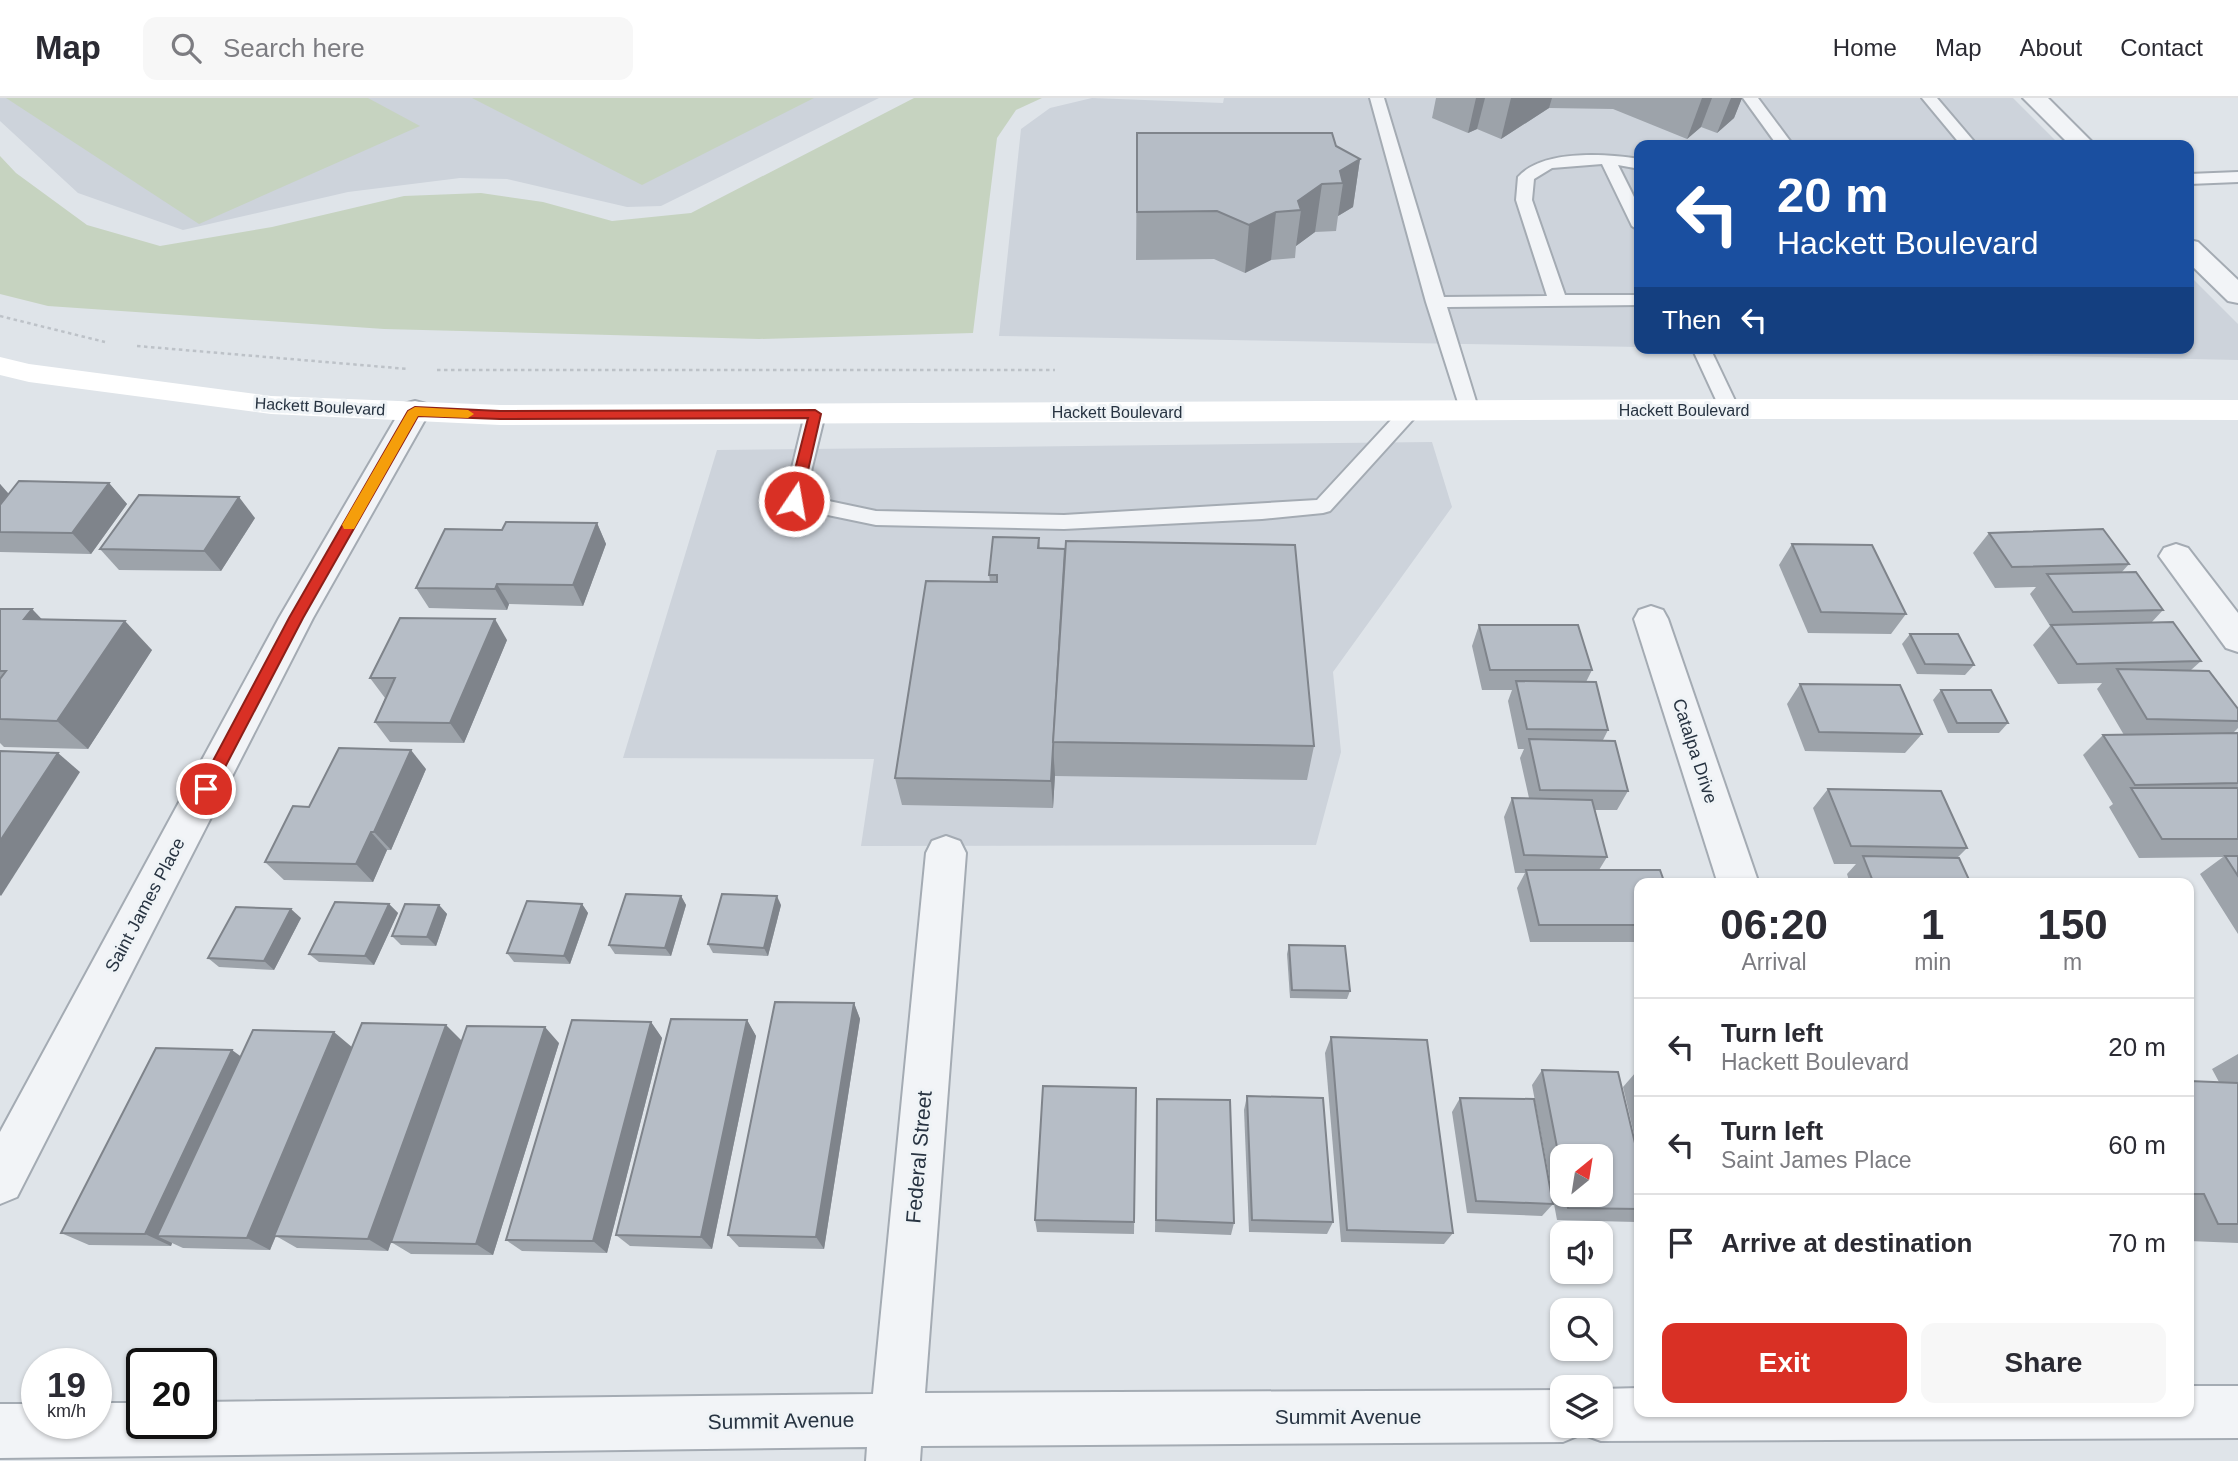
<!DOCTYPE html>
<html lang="en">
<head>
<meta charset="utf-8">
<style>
	body { margin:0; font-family:Arial,sans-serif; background:#f7f7f7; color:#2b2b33; height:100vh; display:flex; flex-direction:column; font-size:26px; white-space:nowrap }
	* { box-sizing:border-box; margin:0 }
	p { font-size:23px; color:#7c7c81 }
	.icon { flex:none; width:38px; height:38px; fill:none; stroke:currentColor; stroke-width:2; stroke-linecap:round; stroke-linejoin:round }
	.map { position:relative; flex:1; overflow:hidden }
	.side { position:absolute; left:1634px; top:780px; width:560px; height:539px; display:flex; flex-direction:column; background:#fff; border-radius:14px; box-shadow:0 2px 5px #0004 }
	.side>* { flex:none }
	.guide { position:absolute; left:1634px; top:42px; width:560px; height:214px; border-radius:14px; box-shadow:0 2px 5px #0004; background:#1a4fa0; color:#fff; overflow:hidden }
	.needle { width:46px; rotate:30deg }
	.fabs { position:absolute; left:1550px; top:1046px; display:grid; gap:14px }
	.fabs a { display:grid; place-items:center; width:63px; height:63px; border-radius:14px; background:#fff; box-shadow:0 2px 5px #0004; font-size:35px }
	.speed { position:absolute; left:21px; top:1250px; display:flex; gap:14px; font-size:35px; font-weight:700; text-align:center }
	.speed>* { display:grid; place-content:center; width:91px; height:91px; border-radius:50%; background:#fff; box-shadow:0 2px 5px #0004; line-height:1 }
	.speed small { font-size:18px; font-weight:400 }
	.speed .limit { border:4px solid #111; border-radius:10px; background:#fff; color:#111 }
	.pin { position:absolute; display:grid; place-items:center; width:60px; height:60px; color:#fff; margin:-30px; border:4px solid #fff; border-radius:50%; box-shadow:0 2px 7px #0007 }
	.me { position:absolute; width:77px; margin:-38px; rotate:12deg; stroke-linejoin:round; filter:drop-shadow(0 0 5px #0008) }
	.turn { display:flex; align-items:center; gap:24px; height:147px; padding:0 28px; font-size:32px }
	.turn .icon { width:91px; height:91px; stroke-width:2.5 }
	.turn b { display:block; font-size:49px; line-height:60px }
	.then { display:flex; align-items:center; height:66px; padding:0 28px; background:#0003; gap:14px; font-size:26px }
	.eta { display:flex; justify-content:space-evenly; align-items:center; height:119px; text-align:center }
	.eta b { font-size:42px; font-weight:600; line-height:49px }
	.action { display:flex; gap:14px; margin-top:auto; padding:14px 28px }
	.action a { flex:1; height:80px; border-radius:14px; background:#d93025; color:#fff; font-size:28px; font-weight:600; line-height:80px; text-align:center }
	.action a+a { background:#f7f7f7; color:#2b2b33 }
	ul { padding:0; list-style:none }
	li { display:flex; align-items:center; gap:21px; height:98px; padding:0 28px; border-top:2px solid #e1e1e2 }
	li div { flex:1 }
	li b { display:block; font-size:26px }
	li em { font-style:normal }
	header { display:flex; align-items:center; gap:42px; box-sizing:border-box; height:98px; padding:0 35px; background:#fff; border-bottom:2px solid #e1e1e2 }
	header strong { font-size:33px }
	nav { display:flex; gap:38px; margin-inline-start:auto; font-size:24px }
	.search { width:490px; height:63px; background:#f7f7f7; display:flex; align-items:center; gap:18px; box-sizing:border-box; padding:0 24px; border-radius:14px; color:#7c7c81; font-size:26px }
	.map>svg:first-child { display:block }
</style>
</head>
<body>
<header>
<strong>Map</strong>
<div class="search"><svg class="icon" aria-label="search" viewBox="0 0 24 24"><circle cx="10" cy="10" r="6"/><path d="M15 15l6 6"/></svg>Search here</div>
<nav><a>Home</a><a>Map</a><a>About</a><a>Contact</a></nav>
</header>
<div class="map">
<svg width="2238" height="1363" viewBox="0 0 2238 1363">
	<rect width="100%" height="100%" fill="#dfe4e9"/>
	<g fill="#cdd3db">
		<polygon points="0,0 879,0 661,108 627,109 507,81 460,80 348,94 183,132 78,95 0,23"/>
		<polygon points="1092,0 1223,5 1224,0 2013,0 2060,47 1640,47 1640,249 999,238 1021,31 1050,10"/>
		<polygon points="2189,177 2238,226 2238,262 1678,250 2189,250"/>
		<polygon points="1432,344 1452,409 1333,574 1341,654 1316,747 861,748 874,661 623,660 717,352"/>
	</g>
	<g fill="#c6d3c0">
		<polygon points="6,0 368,0 420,28 199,126"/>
		<polygon points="472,0 814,0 642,87"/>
		<polygon points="914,0 1042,0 1016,12 997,40 973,235 759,241 384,231 48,208 0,196 0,58 16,75 87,127 160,148 272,129 404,98 481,95 543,104 612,123 691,115"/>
	</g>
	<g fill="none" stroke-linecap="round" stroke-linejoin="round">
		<g stroke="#a4abb3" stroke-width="4">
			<g id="lane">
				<path d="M1370 0H1384L1444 199 1547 198 1516 102 1518 79C1543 51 1606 56 1640 61V71L1618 67 1640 111V133L1632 128 1602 66 1552 70 1534 81 1532 102 1565 197H1640V207L1447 209 1479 313 1476 317H1462L1426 204Z"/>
				<polygon points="1743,0 1758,0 1793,47 1777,47"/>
				<polygon points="1922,0 1937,0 1977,47 1961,47"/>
				<polygon points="2238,74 2238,84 2189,86 2189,76"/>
				<polygon points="1692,250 1710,250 1739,311 1736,315 1722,315"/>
				<polygon points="1410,307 1417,309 1420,313 1417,317 1330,413 1323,415 1262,421 1064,431 876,427 794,410 787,408 784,403 805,316 808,312 822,312 825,316 805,398 876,413 1064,417 1317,402 1403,309"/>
			</g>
		</g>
		<g stroke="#a4abb3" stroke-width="4">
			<g id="street">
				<polygon points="2023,0 2048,0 2095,47 2070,47"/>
				<polygon points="2189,142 2198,144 2238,182 2238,205 2228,203 2189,165"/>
				<polygon points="415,303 426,306 430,313 313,520 17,1099 0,1106 0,1034 279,520 400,313 404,306"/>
				<polygon points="2176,446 2188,450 2238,515 2238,554 2226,550 2159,458 2164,450"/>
				<polygon points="1651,508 1663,512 1668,521 1759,786 1718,786 1634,521 1639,512"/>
				<polygon points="946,738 960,743 966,755 925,1295 1563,1292 1563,1328 1601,1328 1601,1291 1640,1290 1640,1314 2189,1314 2189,1288 2238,1288 2238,1340 1601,1343 1582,1336 1563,1344 921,1348 920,1363 866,1363 867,1349 0,1360 0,1306 37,1306 37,1325 96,1325 96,1305 142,1305 142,1325 201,1325 201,1304 873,1296 926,755 932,743"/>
			</g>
		</g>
		<g stroke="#bdc2c8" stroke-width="2.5" stroke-dasharray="3.5 3.5" stroke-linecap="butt">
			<polyline points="0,218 105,244"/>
			<polyline points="137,248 408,271"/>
			<polyline points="437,272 1055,272"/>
		</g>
		<use href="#lane" fill="#f2f4f7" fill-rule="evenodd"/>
		<use href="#street" fill="#f2f4f7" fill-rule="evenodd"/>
		<polygon fill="#fff" fill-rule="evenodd" points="0,259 29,266 271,298 500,307 1729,301 2238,302 2238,322 1729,321 500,327 271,316 29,284 0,277"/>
	</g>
	<g fill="#9da3aa" fill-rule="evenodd">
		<polygon points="1436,0 1742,0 1734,20 1717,35 1701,29 1687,41 1613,11 1549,10 1501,41 1477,31 1468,35 1432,20"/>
		<polygon points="1137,35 1336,48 1360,61 1353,109 1338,118 1336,133 1315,134 1296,148 1295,160 1271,162 1245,175 1214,161 1136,162"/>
		<polygon points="109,385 127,406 91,456 0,454 0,386 9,396"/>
		<polygon points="255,420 221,473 119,472 100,451"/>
		<polygon points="597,425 606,446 583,508 509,506 507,512 429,510 416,490 502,432"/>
		<polygon points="1989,435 2129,466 2121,475 2163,512 2151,525 2201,563 2191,572 2238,611 2238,630 2233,635 2238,635 2238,836 2200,776 2223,759 2139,760 2109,709 2113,706 2083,657 2103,637 2124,637 2097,591 2102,585 2058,586 2033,547 2050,528 2030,496 2036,489 1995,490 1973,455"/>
		<polygon points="1039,440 1040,450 1314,648 1307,682 1055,678 1055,677 1053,710 902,707 895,680 990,484 989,477"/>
		<polygon points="1792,446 1906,516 1891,536 1808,535 1779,467"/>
		<polygon points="0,511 32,511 42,522 152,552 88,651 4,649 0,645"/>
		<polygon points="1479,527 1592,572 1586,584 1608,632 1603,642 1628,693 1617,712 1595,712 1607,759 1599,772 1640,786 1640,844 1530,844 1517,790 1525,775 1515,775 1504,719 1512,700 1529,700 1520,660 1524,651 1518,651 1508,603 1512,592 1482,592 1472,548"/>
		<polygon points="1910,536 1974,567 1965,577 1917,576 1902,546"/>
		<polygon points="507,542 464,645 390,644 375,624 385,600 370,580"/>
		<polygon points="1800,586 1922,636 1905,655 1805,653 1787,606"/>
		<polygon points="1941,592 2008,625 1999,635 1948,635 1933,602"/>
		<polygon points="426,671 391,752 387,752 373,784 284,782 265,764 309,709"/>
		<polygon points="1828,691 1967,750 1957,760 1971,786 1850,786 1847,776 1856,766 1834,766 1813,710"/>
		<polygon points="681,798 686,807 671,858 615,856 609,847"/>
		<polygon points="389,806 398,815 374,867 319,864 309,856"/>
		<polygon points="582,806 588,815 570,866 514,864 507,855"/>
		<polygon points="439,807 447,816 436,848 401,847 392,838"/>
		<polygon points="781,807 768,858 713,855 708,846"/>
		<polygon points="301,820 274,872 219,869 208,860"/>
		<polygon points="1289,847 1350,893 1347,901 1290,900 1287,856"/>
		<polygon points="854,905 860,921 824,1151 739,1149 728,1137"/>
		<polygon points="747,922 756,938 712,1151 630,1148 616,1137"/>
		<polygon points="651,924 662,940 607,1155 522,1153 506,1142"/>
		<polygon points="1331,939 1453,1135 1444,1146 1341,1144 1325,955"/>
		<polygon points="462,943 559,945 493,1157 411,1156 391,1144 396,1130 388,1153 297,1150 276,1138 270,1152 183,1150 172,1145 171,1148 89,1147 61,1135 240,958 352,949"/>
		<polygon points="2238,956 2238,1145 2189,1143 2189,983 2219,984 2212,971"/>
		<path d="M1542 972 1640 1066V1121L1636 1124 1557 1122 1532 987ZM1563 1059 1601 1097H1563Z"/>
		<polygon points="1636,974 1640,974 1640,1062 1623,989"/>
		<polygon points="1136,990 1134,1136 1037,1134 1035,1122"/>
		<polygon points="1247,998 1333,1124 1327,1136 1249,1134 1244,1012"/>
		<polygon points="1460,1000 1553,1106 1542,1118 1467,1115 1452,1014"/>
		<polygon points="1157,1001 1234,1125 1231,1137 1155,1134"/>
	</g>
	<g fill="#7f848b">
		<polygon points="1476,0 1485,0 1477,31 1468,35"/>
		<polygon points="1511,0 1552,0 1549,10 1501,41"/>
		<polygon points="1702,0 1712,0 1701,29 1687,41"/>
		<polygon points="1731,0 1742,0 1734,20 1717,35"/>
		<polygon points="1360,61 1353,109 1338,118 1343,85 1340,73"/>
		<polygon points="1322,86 1315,134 1296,148 1301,112 1298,103"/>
		<polygon points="1276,114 1271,162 1245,175 1249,127"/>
		<polygon points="109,385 127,406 91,456 72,435"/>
		<polygon points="0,386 12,400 0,415"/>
		<polygon points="239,399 255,420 221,473 204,453"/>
		<polygon points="597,425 606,446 583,508 573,487"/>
		<polygon points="497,486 509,506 507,512 495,491"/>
		<polygon points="32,511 61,541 24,521"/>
		<polygon points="495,521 507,542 464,645 450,625"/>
		<polygon points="125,523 152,552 88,651 57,623"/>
		<polygon points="1053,649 1055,677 1053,710 1051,683"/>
		<polygon points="411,652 426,671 391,752 374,734"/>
		<polygon points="58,655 80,674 1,798 0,797 0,743"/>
		<polygon points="371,734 387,752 373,784 356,766"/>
		<polygon points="681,798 686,807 671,858 665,850"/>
		<polygon points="777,798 781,807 768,858 764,850"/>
		<polygon points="389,806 398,815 374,867 365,858"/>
		<polygon points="582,806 588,815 570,866 564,858"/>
		<polygon points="439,807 447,816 436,848 427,839"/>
		<polygon points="291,811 301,820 274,872 264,863"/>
		<polygon points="854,905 860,921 824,1151 816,1139"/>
		<polygon points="747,922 756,938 712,1151 701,1139"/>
		<polygon points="651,924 662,940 607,1155 593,1143"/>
		<polygon points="446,927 462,943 388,1153 368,1141"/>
		<polygon points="545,929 559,945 493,1157 476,1146"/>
		<polygon points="334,934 353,950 270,1152 247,1140"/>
		<polygon points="232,952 254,968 157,1138 172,1145 171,1148 145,1136"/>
	</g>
	<g fill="#b6bdc6" stroke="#7f848b" stroke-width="2">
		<polygon points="1137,35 1332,35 1336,48 1360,61 1340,73 1343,85 1322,86 1298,103 1301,112 1276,114 1249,127 1217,113 1137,114"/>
		<polygon points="19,383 109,385 72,435 0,434 0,407"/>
		<polygon points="139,397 239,399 204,453 100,451"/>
		<polygon points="506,424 597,425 573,487 497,486 495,491 416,490 445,431 502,432"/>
		<polygon points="2103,431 2129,466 2012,469 1989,435"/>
		<polygon points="993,439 1039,440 1038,450 1065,451 1051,683 895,680 926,483 997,484 997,477 989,477"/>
		<polygon points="1066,443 1295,447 1314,648 1053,644"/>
		<polygon points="1792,446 1872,447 1906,516 1821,514"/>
		<polygon points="2136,474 2163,512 2073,514 2047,476"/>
		<polygon points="0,511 32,511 24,521 125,523 57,623 0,621 0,581 6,573 0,573"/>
		<polygon points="400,520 495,521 450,625 375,624 395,580 370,580"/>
		<polygon points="2173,524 2201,563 2077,566 2051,527"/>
		<polygon points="1479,527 1578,527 1592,572 1490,572"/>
		<polygon points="1910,536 1958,536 1974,567 1925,566"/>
		<polygon points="2117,571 2209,573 2238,611 2238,623 2147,621"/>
		<polygon points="1516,583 1596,584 1608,632 1527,631"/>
		<polygon points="1800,586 1900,587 1922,636 1819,634"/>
		<polygon points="1941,592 1991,592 2008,625 1957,625"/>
		<polygon points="2238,635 2238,685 2135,687 2103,637"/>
		<polygon points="1529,641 1615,643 1628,693 1540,692"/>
		<polygon points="339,650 411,652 374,734 371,734 356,766 265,764 293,708 309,709"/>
		<polygon points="0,653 58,655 0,743"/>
		<polygon points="2131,690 2238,690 2238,741 2162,741"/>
		<polygon points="1828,691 1941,693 1967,750 1851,748"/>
		<polygon points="1512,700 1592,702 1607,759 1524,757"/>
		<polygon points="1863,758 1959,760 1971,786 1874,786"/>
		<polygon points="2225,758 2238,758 2238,778"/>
		<polygon points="1526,772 1660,772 1665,786 1640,786 1640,827 1539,827"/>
		<polygon points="626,796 681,798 665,850 609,847"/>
		<polygon points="722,796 777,798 764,850 708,846"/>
		<polygon points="527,803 582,806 564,858 507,855"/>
		<polygon points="335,804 389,806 365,858 309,856"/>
		<polygon points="405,806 439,807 427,839 392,838"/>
		<polygon points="236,809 291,811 264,863 208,860"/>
		<polygon points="1289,847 1345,848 1350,893 1292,892"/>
		<polygon points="775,904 854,905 816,1139 728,1137"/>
		<polygon points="671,921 747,922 701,1139 616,1137"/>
		<polygon points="572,922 651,924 593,1143 506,1142"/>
		<polygon points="362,925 446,927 368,1141 274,1138"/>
		<polygon points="467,928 545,929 476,1146 391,1144"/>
		<polygon points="253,932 334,934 247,1140 157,1138"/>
		<polygon points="1331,939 1427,942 1453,1135 1347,1132"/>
		<polygon points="156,950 232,952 145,1136 61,1135"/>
		<polygon points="1542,972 1618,974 1640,1066 1640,1111 1568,1110 1566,1097 1601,1097 1601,1059 1563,1059 1563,1080"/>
		<polygon points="1636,974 1640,974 1640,990"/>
		<polygon points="2189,983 2238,985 2238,1126 2218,1126 2204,1096 2189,1096"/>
		<polygon points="1043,988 1136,990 1134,1124 1035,1122"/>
		<polygon points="1247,998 1323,1000 1333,1124 1252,1122"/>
		<polygon points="1460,1000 1534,1001 1553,1106 1476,1103"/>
		<polygon points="1157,1001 1230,1002 1234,1125 1156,1122"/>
	</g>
	<polygon fill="#d93025" stroke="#8d1f18" stroke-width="2" points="415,309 500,313 815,312 821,316 801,403 794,408 787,403 808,320 500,321 418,318 303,520 211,696 200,696 198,691 289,520 408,313"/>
	<polygon fill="#f59e0b" points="415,309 468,312 474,316 468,320 418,318 354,431 344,431 342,427 408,313"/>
	<g text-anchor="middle" stroke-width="6" stroke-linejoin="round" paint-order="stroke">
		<g font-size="16" fill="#273341" stroke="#eff3f6">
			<text transform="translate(320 308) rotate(3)" y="6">Hackett Boulevard</text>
			<text x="1684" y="318">Hackett Boulevard</text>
			<text x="1117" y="320">Hackett Boulevard</text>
		</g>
		<g font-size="18" fill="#273341" stroke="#eff3f6">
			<text transform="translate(1695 653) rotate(72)" y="6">Catalpa Drive</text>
			<text transform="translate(145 807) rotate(-62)" y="6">Saint James Place</text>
		</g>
		<g font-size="21" fill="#273341" stroke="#eff3f6">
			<text transform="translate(919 1059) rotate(-85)" y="7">Federal Street</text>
			<text x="1348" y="1326">Summit Avenue</text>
			<text transform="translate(781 1323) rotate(-1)" y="7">Summit Avenue</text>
		</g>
	</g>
</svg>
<div class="fabs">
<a><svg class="needle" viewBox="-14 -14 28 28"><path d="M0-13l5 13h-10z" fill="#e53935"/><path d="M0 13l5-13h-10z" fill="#7c7c81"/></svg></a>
<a><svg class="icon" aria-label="sound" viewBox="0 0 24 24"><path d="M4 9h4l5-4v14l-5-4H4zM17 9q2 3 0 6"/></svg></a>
<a><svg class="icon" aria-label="search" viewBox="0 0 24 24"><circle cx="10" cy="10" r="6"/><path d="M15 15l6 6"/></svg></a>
<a><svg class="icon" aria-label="layers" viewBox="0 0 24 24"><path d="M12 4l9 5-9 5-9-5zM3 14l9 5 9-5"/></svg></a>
</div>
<div class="speed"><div>19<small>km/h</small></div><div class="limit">20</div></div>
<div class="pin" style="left:206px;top:691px;background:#d93025"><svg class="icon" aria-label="arrive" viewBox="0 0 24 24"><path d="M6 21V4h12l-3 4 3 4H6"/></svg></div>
<svg class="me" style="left:794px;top:403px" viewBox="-20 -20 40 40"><circle r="17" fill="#d93025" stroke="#fff" stroke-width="3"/><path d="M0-11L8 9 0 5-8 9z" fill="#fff"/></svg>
<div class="guide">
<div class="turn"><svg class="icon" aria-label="left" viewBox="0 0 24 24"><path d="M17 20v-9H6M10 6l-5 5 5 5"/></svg><div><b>20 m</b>Hackett Boulevard</div></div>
<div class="then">Then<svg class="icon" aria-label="left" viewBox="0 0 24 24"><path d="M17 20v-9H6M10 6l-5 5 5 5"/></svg></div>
</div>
<section class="side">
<div class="eta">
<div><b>06:20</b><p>Arrival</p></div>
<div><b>1</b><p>min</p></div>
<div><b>150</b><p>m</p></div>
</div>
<ul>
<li><svg class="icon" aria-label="left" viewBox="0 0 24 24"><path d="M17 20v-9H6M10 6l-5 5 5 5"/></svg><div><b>Turn left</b><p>Hackett Boulevard</p></div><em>20 m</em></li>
<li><svg class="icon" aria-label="left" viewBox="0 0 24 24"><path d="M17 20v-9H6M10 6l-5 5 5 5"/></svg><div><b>Turn left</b><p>Saint James Place</p></div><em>60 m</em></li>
<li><svg class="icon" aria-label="arrive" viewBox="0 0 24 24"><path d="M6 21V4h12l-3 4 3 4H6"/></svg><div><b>Arrive at destination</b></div><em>70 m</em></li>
</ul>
<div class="action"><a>Exit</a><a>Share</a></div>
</section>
</div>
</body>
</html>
